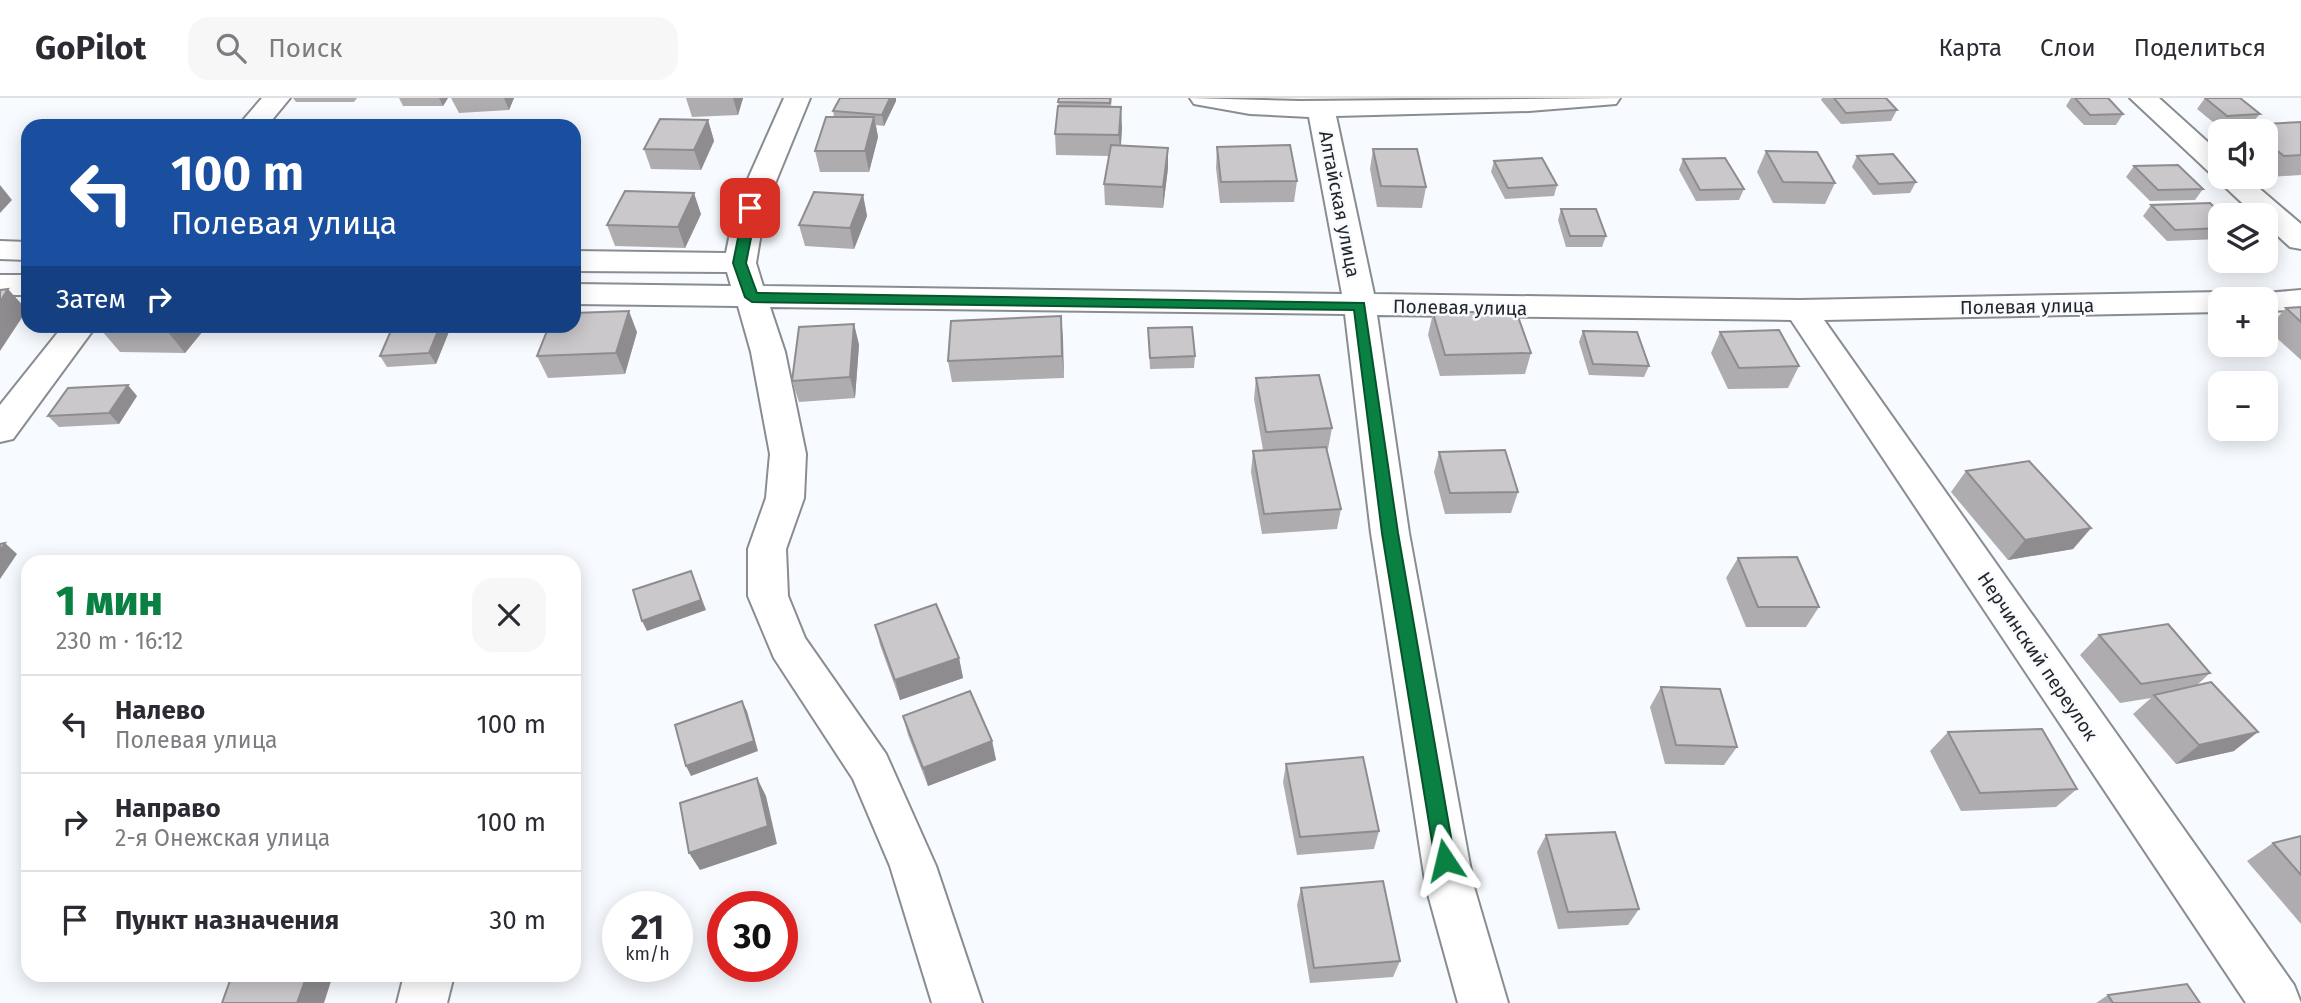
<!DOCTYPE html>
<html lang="ru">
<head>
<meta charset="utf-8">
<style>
	body { margin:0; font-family:"Fira Sans",sans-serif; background:#f7f7f7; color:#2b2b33; height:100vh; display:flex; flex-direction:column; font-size:26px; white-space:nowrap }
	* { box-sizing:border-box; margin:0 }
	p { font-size:23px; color:#7c7c81 }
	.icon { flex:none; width:38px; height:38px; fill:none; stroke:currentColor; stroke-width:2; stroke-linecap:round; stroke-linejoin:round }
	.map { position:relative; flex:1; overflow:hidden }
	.side { position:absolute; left:21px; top:457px; width:560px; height:427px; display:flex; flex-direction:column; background:#fff; border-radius:21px; box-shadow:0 4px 18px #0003 }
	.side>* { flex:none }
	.banner { position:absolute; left:21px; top:21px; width:560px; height:214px; border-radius:21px; box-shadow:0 4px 18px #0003; background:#1a4fa0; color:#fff; overflow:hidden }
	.controls { position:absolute; left:2208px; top:21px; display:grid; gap:14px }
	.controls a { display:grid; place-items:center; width:70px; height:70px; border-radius:14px; background:#fff; box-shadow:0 4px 18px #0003; font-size:35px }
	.speed { position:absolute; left:602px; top:793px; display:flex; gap:14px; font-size:35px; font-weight:700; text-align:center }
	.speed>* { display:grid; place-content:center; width:91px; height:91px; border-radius:50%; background:#fff; box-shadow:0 4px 18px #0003; line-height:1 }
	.speed small { font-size:18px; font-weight:400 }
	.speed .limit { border:10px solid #d22; background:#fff; color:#111 }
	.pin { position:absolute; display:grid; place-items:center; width:60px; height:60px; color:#fff; margin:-30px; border-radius:14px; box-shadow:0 4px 10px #0006 }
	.me { position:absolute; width:77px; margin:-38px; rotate:350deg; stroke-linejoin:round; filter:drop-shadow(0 0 5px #0008) }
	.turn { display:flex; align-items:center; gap:24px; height:147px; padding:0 35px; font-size:32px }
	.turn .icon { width:91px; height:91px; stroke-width:2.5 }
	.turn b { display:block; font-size:49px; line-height:60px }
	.then { display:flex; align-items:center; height:66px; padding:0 35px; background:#0003; gap:14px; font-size:26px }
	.round { display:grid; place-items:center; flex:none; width:74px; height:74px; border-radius:21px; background:#f7f7f7 }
	.headline { display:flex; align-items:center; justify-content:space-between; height:119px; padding:0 35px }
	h1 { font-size:42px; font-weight:800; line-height:52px; color:#0b8043 }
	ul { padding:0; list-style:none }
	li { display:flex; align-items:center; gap:21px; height:98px; padding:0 35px; border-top:2px solid #e1e1e2 }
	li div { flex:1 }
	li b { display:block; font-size:26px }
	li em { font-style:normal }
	header { display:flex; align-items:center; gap:42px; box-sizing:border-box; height:98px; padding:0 35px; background:#fff; border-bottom:2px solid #e1e1e2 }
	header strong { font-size:33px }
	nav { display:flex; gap:38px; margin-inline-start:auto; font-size:24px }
	.search { width:490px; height:63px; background:#f7f7f7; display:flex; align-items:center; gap:18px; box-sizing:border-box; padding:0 24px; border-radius:21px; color:#7c7c81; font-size:26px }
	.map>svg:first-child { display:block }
</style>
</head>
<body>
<header>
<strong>GoPilot</strong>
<div class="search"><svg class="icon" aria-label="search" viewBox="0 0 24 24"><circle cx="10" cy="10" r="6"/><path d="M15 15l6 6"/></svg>Поиск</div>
<nav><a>Карта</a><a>Слои</a><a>Поделиться</a></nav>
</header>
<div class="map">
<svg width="2301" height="905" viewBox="0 0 2301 905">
	<rect width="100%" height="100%" fill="#f7fafe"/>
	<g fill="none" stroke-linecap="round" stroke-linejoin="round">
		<g stroke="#898c90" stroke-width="4">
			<g id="minor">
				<polygon points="262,0 290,0 267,28 238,28"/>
				<polygon points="784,0 810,0 765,110 756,165 763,188 1342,196 1309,19 1250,16 1194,6 1190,0 1300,3 1620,0 1616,6 1529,13 1336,18 1374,196 1800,202 2221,194 2232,197 2235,201 2221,201 2221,214 1824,222 2294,887 2301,905 2246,905 1791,222 1377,217 1409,435 1474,789 1508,905 1458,905 1426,789 1371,435 1345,216 770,209 785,254 806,356 804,400 786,451 788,498 805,540 886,656 936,768 982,905 932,905 890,768 853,681 774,560 748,498 748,451 766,400 770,356 751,254 738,208 574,206 574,186 731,188 727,174 574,173 574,153 726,155 735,110"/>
				<polygon points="2130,0 2159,0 2221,56 2221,79 2246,79 2301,126 2301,151 2290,149 2266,127 2266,117 2255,117"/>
				<polygon points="0,143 28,144 28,162 0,161"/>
				<rect x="0" y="177" width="28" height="20"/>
				<polygon points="2301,192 2301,212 2266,213 2266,201 2251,201 2255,196"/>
				<polygon points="63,228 96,228 13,341 0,344 0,307"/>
				<polygon points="404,877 454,877 447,905 397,905"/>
			</g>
		</g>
		<use href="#minor" fill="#fff" fill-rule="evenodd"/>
	</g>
	<g fill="#afacaf">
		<polygon points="293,0 357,0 354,4 296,4"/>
		<polygon points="399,0 448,0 443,8 403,8"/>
		<polygon points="451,0 514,0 509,12 459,15"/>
		<polygon points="686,0 743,0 738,17 692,19"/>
		<polygon points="840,0 896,0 896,3 884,28 876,27 878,39 869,74 820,74 815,53 834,19 833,13"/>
		<polygon points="1059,0 1112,0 1111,8 1122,29 1121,48 1168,70 1163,110 1105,107 1104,86 1109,58 1056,57 1055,36"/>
		<polygon points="1822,0 1886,0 1897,12 1891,23 1841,26 1821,2"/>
		<polygon points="2071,0 2108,0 2123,16 2116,27 2084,27 2066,8"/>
		<polygon points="2205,0 2260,16 2251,26 2219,29 2197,11"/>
		<polygon points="708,22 714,43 701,72 651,71 644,51"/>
		<polygon points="2301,24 2301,77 2268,79 2266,78 2266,33 2241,33 2246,27"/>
		<polygon points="1217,49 1297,83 1294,104 1220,105 1216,70"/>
		<polygon points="1373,51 1426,89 1422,110 1377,109 1370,71"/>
		<polygon points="1766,53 1835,85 1825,106 1773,105 1757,74"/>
		<polygon points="1857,58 1916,84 1910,95 1873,97 1852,69"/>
		<polygon points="1683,61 1744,91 1739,102 1696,103 1679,72"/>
		<polygon points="1494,63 1557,87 1554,98 1505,101 1491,74"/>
		<polygon points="2134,68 2203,91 2195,102 2150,103 2126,79"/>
		<polygon points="863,97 867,118 854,151 805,148 799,127"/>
		<polygon points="2151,107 2221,117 2221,141 2167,143 2143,118"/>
		<polygon points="1561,111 1606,138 1602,149 1566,149 1558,122"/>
		<polygon points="701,116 685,150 615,148 607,127"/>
		<polygon points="2301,209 2301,262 2267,231 2286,210"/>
		<polygon points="1433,215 1531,255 1525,276 1440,278 1428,237"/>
		<polygon points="1061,218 1064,280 952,284 948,263"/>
		<polygon points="854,226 859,247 855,300 799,304 792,283"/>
		<polygon points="207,228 185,255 120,254 102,233"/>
		<polygon points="1148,230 1195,258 1194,270 1150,271"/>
		<polygon points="450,231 436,266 387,269 380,258"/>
		<polygon points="1583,233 1649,268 1644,279 1589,277 1579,244"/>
		<polygon points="637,234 625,276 548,280 537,258"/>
		<polygon points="1720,234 1799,268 1788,290 1728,291 1711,255"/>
		<polygon points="1256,280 1332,330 1328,351 1327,351 1341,411 1337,431 1262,436 1251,374 1253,353 1263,352 1254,301"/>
		<polygon points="137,298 119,326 59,329 48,318"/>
		<polygon points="1439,354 1518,394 1511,415 1445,416 1434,374"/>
		<polygon points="1966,373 2091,430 2073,451 2008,462 1951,394"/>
		<polygon points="1738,460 1819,509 1806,529 1746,529 1726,480"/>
		<polygon points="875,527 959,560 963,580 900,602 880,547"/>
		<polygon points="2099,537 2210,575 2196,588 2234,653 2176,666 2133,616 2151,600 2120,605 2080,557"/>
		<polygon points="1661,589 1737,649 1724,667 1665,666 1650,609"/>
		<polygon points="903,618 992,643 996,662 928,688 908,637"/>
		<polygon points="1948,634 2077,691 2056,709 1961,713 1930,653"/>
		<polygon points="1286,666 1379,733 1374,751 1297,757 1283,684"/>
		<polygon points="1546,737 1639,811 1628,827 1558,831 1537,754"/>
		<polygon points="2301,738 2301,826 2247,763 2273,745"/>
		<polygon points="1301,790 1400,863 1393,879 1310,885 1297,807"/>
		<polygon points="2108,897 2200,905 2096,905"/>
	</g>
	<g fill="#8e8c8f">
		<polygon points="439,0 448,0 443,8"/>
		<polygon points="504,0 514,0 509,12"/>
		<polygon points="733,0 743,0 738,17"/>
		<polygon points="890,0 896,0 896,3 884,28 882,17"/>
		<polygon points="1121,9 1122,29 1120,58 1119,37"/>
		<polygon points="874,19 878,39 869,74 865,53"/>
		<polygon points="708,22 714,43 701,72 694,52"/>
		<polygon points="1168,50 1168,70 1163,110 1163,89"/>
		<polygon points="0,87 12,102 0,115"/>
		<polygon points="694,95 701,116 685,150 678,129"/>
		<polygon points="863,97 867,118 854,151 850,130"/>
		<polygon points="8,191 27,212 0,253 0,204"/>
		<polygon points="629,213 637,234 625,276 616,255"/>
		<polygon points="1061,218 1063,240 1064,280 1062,258"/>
		<polygon points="854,226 859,247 855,300 850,279"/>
		<polygon points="174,228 207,228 185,255 168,234"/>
		<polygon points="440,228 448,228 450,231 436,266 429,255"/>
		<polygon points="128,287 137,298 119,326 109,315"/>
		<polygon points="2091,430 2073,451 2008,462 2025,442"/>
		<polygon points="5,445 17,456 0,481 0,453"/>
		<polygon points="691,473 706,512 647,533 642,523"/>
		<polygon points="959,560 963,580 900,602 895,582"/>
		<polygon points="742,603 747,613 758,653 691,678 686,668"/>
		<polygon points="2258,634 2234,653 2176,666 2199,647"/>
		<polygon points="992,643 996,662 928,688 923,670"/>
		<polygon points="757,680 766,698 777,746 700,772 689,755"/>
		<polygon points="307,877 333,877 324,905 297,905"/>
	</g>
	<g fill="#cbc8cc" stroke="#8e8c8f" stroke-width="2">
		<polygon points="840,0 890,0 882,17 833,13"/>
		<polygon points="1059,0 1110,0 1110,5 1058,4"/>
		<polygon points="1834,0 1886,0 1897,12 1846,15"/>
		<polygon points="2075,0 2108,0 2123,16 2090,17"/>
		<polygon points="2205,0 2240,0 2260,16 2227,18"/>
		<polygon points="1058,8 1121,9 1119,37 1055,36"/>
		<polygon points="826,19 874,19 865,53 815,53"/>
		<polygon points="660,21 708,22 694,52 644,51"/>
		<polygon points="2301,24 2301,57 2284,58 2266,44 2266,33 2253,33 2246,27"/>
		<polygon points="1111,47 1168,50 1163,89 1104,86"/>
		<polygon points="1290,47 1297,83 1221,84 1217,49"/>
		<polygon points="1373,51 1417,51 1426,89 1381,88"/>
		<polygon points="1766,53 1817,54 1835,85 1783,84"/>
		<polygon points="1893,56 1916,84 1879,86 1857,58"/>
		<polygon points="1542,60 1557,87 1508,90 1494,63"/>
		<polygon points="1725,60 1744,91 1700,92 1683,61"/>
		<polygon points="2178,67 2203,91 2158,92 2134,68"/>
		<polygon points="625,93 694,95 678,129 607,127"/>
		<polygon points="814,94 863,97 850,130 799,127"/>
		<polygon points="2210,105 2222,117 2221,117 2221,130 2175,132 2151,107"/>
		<polygon points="1561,111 1596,111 1606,138 1570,138"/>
		<polygon points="8,191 0,204 0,192"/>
		<polygon points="2301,209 2301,224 2286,210"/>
		<polygon points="629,213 616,255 537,258 549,228 574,228 574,215"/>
		<polygon points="1516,213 1531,255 1445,257 1433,215"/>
		<polygon points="1061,218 1062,258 948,263 951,223"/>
		<polygon points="854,226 850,279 792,283 799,229"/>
		<polygon points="107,228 174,228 168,234 102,233"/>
		<polygon points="393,228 440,228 429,255 380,258"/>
		<polygon points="1192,229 1195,258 1150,260 1148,230"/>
		<polygon points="1779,232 1799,268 1739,270 1720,234"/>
		<polygon points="1583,233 1637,234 1649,268 1593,266"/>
		<polygon points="1319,277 1332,330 1266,334 1256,280"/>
		<polygon points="128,287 109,315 48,318 68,290"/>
		<polygon points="1326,349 1341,411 1264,416 1253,353"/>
		<polygon points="1505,352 1518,394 1450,395 1439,354"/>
		<polygon points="2029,363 2091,430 2025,442 1966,373"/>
		<polygon points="5,445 0,453 0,446"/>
		<polygon points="1797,459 1819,509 1758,509 1738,460"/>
		<polygon points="691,473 701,502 642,523 633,492"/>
		<polygon points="936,506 959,560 895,582 875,527"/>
		<polygon points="2168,526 2210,575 2141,586 2099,537"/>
		<polygon points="2211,584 2258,634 2199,647 2154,597"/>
		<polygon points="1661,589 1720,591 1737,649 1676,647"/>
		<polygon points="970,593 992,643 923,670 903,618"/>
		<polygon points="742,603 754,643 686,668 675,627"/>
		<polygon points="2042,631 2077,691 1980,695 1948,634"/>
		<polygon points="1363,659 1379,733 1300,739 1286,666"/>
		<polygon points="757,680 768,728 689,755 680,705"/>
		<polygon points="1615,734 1639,811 1568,814 1546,737"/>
		<polygon points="2301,738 2301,777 2273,745"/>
		<polygon points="1383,783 1400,863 1314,870 1301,790"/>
		<polygon points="232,877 307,877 297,905 222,905"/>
		<polygon points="2187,886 2200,905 2113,905 2108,897"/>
	</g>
	<polygon fill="#0b8043" stroke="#07532c" stroke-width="2" points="750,107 757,110 746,165 757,195 1364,205 1398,435 1455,762 1452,768 1445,771 1438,768 1435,762 1382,435 1354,212 752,204 745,199 733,165 744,110"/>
	<g text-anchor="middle" stroke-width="5" stroke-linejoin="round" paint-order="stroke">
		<g font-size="19" fill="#242527" stroke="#f7fafe">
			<text transform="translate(1340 106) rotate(79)" y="7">Алтайская улица</text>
			<text transform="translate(2027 208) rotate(-1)" y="7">Полевая улица</text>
			<text transform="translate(1460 209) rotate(1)" y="7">Полевая улица</text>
			<text transform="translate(2038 558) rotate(56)" y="7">Нерчинский переулок</text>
		</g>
	</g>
</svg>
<div class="controls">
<a><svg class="icon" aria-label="sound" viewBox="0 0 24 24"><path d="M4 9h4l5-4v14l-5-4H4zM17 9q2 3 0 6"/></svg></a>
<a><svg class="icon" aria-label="layers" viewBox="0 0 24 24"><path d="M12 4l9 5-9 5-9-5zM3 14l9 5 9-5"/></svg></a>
<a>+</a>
<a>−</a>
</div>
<div class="speed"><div>21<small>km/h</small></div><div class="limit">30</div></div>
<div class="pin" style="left:750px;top:110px;background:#d93025"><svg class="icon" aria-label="arrive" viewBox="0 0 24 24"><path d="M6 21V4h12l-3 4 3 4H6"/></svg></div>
<svg class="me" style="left:1445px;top:762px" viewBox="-20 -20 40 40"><path d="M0-17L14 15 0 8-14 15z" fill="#0b8043" stroke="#fff" stroke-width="4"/></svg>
<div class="banner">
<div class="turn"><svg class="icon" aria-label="left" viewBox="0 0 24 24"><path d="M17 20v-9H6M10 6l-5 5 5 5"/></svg><div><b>100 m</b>Полевая улица</div></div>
<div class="then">Затем<svg class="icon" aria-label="right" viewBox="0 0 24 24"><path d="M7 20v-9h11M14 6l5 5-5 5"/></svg></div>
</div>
<section class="side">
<div class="headline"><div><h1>1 мин</h1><p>230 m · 16:12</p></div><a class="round"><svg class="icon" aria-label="close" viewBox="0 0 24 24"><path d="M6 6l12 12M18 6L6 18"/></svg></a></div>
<ul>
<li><svg class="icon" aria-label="left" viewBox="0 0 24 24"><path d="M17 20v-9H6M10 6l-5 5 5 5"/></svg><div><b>Налево</b><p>Полевая улица</p></div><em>100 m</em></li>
<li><svg class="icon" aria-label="right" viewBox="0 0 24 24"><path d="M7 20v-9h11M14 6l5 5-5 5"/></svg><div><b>Направо</b><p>2-я Онежская улица</p></div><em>100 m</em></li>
<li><svg class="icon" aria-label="arrive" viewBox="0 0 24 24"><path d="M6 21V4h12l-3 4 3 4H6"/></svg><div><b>Пункт назначения</b></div><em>30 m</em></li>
</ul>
</section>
</div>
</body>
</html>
